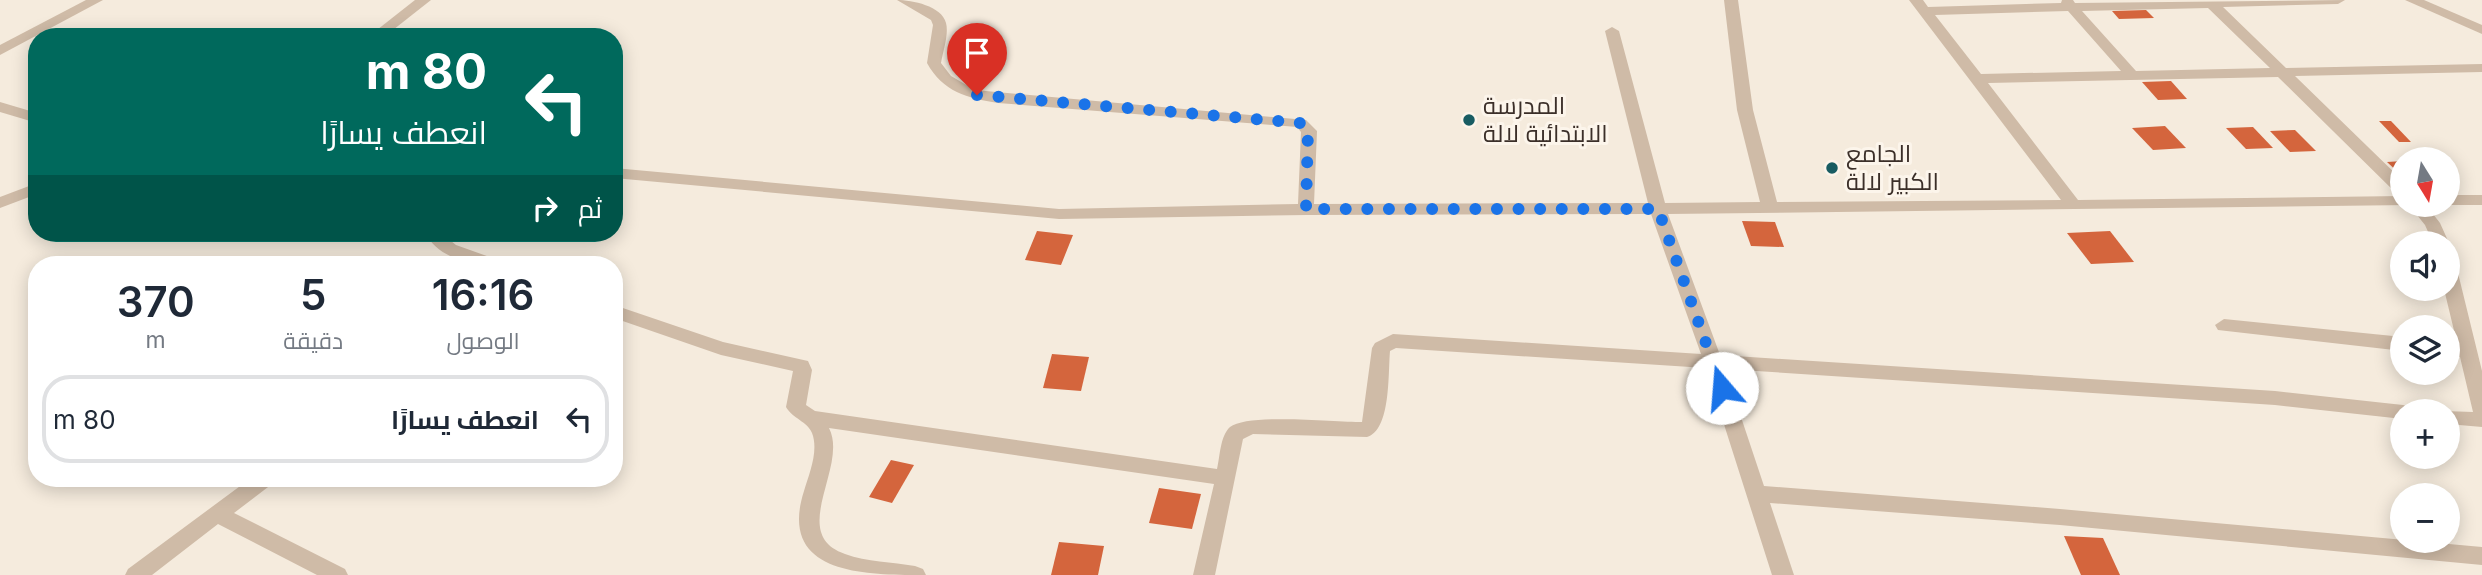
<!DOCTYPE html>
<html lang="ar">
<head>
<meta charset="utf-8">
<style>
	body { margin:0; font-family:Inter,Cairo,sans-serif; background:#f2f2f3; color:#1f2937; direction:rtl; height:100vh; display:flex; flex-direction:column; font-size:26px; white-space:nowrap }
	* { box-sizing:border-box; margin:0 }
	p { font-size:23px; color:#747a83 }
	.icon { flex:none; width:38px; height:38px; fill:none; stroke:currentColor; stroke-width:2; stroke-linecap:round; stroke-linejoin:round }
	.map { position:relative; flex:1; overflow:hidden; direction:ltr }
	.drawer { position:absolute; left:28px; top:256px; width:595px; height:231px; display:flex; flex-direction:column; background:#fff; border-radius:28px; box-shadow:0 4px 18px #0003; direction:rtl }
	.drawer>* { flex:none }
	.hud { position:absolute; left:28px; top:28px; width:595px; height:214px; border-radius:28px; box-shadow:0 4px 18px #0003; direction:rtl; background:#00695c; color:#fff; overflow:hidden }
	.needle { width:46px; rotate:169deg }
	.controls { position:absolute; left:2390px; top:147px; display:grid; gap:14px }
	.controls a { display:grid; place-items:center; width:70px; height:70px; border-radius:50%; background:#fff; box-shadow:0 4px 18px #0003; font-size:35px }
	.pin { position:absolute; display:grid; place-items:center; width:60px; height:60px; color:#fff; margin:-72px -30px; border-radius:50% 50% 50% 0; rotate:-45deg; box-shadow:0 0 7px #0007 }
	.pin .icon { rotate:45deg }
	.me { position:absolute; width:77px; margin:-38px; rotate:342deg; stroke-linejoin:round; filter:drop-shadow(0 0 5px #0008) }
	.turn { display:flex; align-items:center; gap:24px; height:147px; padding:0 21px; font-size:32px }
	.turn .icon { width:91px; height:91px; stroke-width:2.5 }
	.turn b { display:block; font-size:49px; line-height:60px }
	.then { display:flex; align-items:center; height:66px; padding:0 21px; background:#0003; gap:14px; font-size:26px }
	.eta { display:flex; justify-content:space-evenly; align-items:center; height:119px; text-align:center }
	.eta b { font-size:42px; font-weight:600; line-height:49px }
	ul { padding:0; list-style:none }
	li { display:flex; align-items:center; gap:21px; height:88px; margin:0 14px 10px; padding:0 7px; border:4px solid #e0e1e3; border-radius:28px }
	li div { flex:1 }
	li b { display:block; font-size:26px }
	li em { font-style:normal }
	.map>svg:first-child { display:block }
</style>
</head>
<body>
<div class="map">
<svg width="2482" height="575" viewBox="0 0 2482 575">
	<rect width="100%" height="100%" fill="#f5ebdd"/>
	<g fill="#d4653d">
		<polygon points="2146,10 2154,18 2119,19 2112,11"/>
		<polygon points="2171,81 2187,99 2158,100 2142,82"/>
		<polygon points="2379,121 2391,121 2411,142 2399,142"/>
		<polygon points="2165,126 2186,148 2153,150 2132,128"/>
		<polygon points="2253,127 2273,148 2246,149 2226,128"/>
		<polygon points="2295,130 2316,151 2290,152 2270,131"/>
		<polygon points="2403,161 2401,175 2387,162"/>
		<polygon points="1742,221 1775,222 1784,247 1751,246"/>
		<polygon points="1037,231 1073,235 1061,265 1025,260"/>
		<polygon points="2110,231 2134,262 2091,264 2067,233"/>
		<polygon points="1052,354 1089,357 1081,391 1043,388"/>
		<polygon points="891,460 914,465 892,503 869,497"/>
		<polygon points="1159,488 1201,494 1192,529 1149,523"/>
		<polygon points="2064,536 2103,538 2120,575 2081,575"/>
		<polygon points="1059,542 1104,546 1098,575 1051,575"/>
	</g>
	<g fill="none" stroke-linecap="round" stroke-linejoin="round">
		<g fill="#cfbba7" fill-rule="evenodd">
			<polygon points="86,0 103,0 0,55 0,45"/>
			<polygon points="415,0 431,0 384,37 368,37"/>
			<path d="M897 0C912 0 942 6 946 23 949 34 943 51 941 63L951 76 975 90 1306 120 1317 131 1314 204 1648 203 1605 31 1612 27 1619 31 1665 203 1760 202 1737 110 1724 0H1738L1753 110 1777 202 2061 200 1909 0H1923L1928 7 2061 3 2062 0H2073L2075 3 2345 0 2338 4 2223 7 2286 68 2482 64V72L2295 76 2403 181V195L2397 194 2278 77 1988 83 2078 200 2403 196V205H2409L1668 214 1720 355 2275 391 2403 405 2410 407 2412 411H2403V419L2275 405 1725 369 1764 486 2060 509 2482 547V565L2060 525 1770 503 1794 575H1772L1706 368 1396 348 1390 351C1388 374 1391 430 1367 437L1253 434 1243 439 1215 575H1193L1214 484 829 428C849 467 787 534 845 554 867 562 892 562 915 566L923 569 926 575C865 575 777 575 804 491 809 474 819 451 812 433 808 422 792 418 786 407L793 371 721 355 614 318V305L723 342 808 361 812 370 806 405 815 411 1217 469C1220 457 1220 436 1230 427 1248 413 1336 422 1362 422L1372 348 1375 343 1393 334 1701 354 1651 214 1307 215 1059 219 614 178V168L1059 209 1298 204 1301 132 1297 127 998 103C967 98 943 92 927 63L933 25 931 20ZM2208 8 2270 68 2136 71 2082 11ZM2068 11 2121 71 1981 74 1935 15Z"/>
			<polygon points="2405,0 2424,0 2482,25 2482,34"/>
			<polygon points="0,102 37,113 37,123 0,112"/>
			<polygon points="37,183 37,194 0,208 0,197"/>
			<polygon points="2448,195 2482,195 2482,205 2446,205 2448,205"/>
			<polygon points="2409,205 2426,205 2440,223 2449,243 2448,245 2433,243 2425,225"/>
			<path d="M425 233H441L456 245 498 260 501 264C472 265 440 260 425 233Z"/>
			<polygon points="2448,263 2457,269 2482,371 2482,427 2448,424 2448,411 2443,411 2473,412 2460,357 2448,356 2448,342 2457,343 2444,289 2448,289"/>
			<polygon points="2224,319 2403,337 2403,351 2218,330 2215,325"/>
			<polygon points="251,478 275,478 272,484 234,513 345,569 348,575 317,575 218,524 152,575 125,575 128,569"/>
		</g>
	</g>
	<g fill="none" stroke-linecap="round" stroke-linejoin="round">
		<polyline stroke="#1a73e8" stroke-width="12" stroke-dasharray="0 21.6" points="977,95 1301,123 1308,131 1306,209 1658,209 1722,388"/>
	</g>
	<g fill="#185c62" stroke="#fcf5eb" stroke-width="2.5">
		<circle cx="1469" cy="120" r="7"/>
		<circle cx="1832" cy="168" r="7"/>
	</g>
	<g text-anchor="middle" stroke-width="6" stroke-linejoin="round" paint-order="stroke">
		<g font-size="24" fill="#3b2f29" stroke="#fcf5eb" text-anchor="start">
			<text x="1483" y="114">المدرسة<tspan x="1483" dy="28">الابتدائية لالة</tspan></text>
			<text x="1846" y="162">الجامع<tspan x="1846" dy="28">الكبير لالة</tspan></text>
		</g>
	</g>
</svg>
<div class="controls">
<a><svg class="needle" viewBox="-14 -14 28 28"><path d="M0-13l5 13h-10z" fill="#e53935"/><path d="M0 13l5-13h-10z" fill="#747a83"/></svg></a>
<a><svg class="icon" aria-label="sound" viewBox="0 0 24 24"><path d="M4 9h4l5-4v14l-5-4H4zM17 9q2 3 0 6"/></svg></a>
<a><svg class="icon" aria-label="layers" viewBox="0 0 24 24"><path d="M12 4l9 5-9 5-9-5zM3 14l9 5 9-5"/></svg></a>
<a>+</a>
<a>−</a>
</div>
<div class="pin" style="left:977px;top:95px;background:#d93025"><svg class="icon" aria-label="arrive" viewBox="0 0 24 24"><path d="M6 21V4h12l-3 4 3 4H6"/></svg></div>
<svg class="me" style="left:1722px;top:388px" viewBox="-20 -20 40 40"><circle r="19" fill="#fff"/><path d="M0-13L10 11 0 6-10 11z" fill="#1a73e8"/></svg>
<div class="hud">
<div class="turn"><svg class="icon" aria-label="left" viewBox="0 0 24 24"><path d="M17 20v-9H6M10 6l-5 5 5 5"/></svg><div><b>80 m</b>انعطف يسارًا</div></div>
<div class="then">ثم<svg class="icon" aria-label="right" viewBox="0 0 24 24"><path d="M7 20v-9h11M14 6l5 5-5 5"/></svg></div>
</div>
<section class="drawer">
<div class="eta">
<div><b>16:16</b><p>الوصول</p></div>
<div><b>5</b><p>دقيقة</p></div>
<div><b>370</b><p>m</p></div>
</div>
<ul>
<li><svg class="icon" aria-label="left" viewBox="0 0 24 24"><path d="M17 20v-9H6M10 6l-5 5 5 5"/></svg><div><b>انعطف يسارًا</b></div><em>80 m</em></li>
</ul>
</section>
</div>
</body>
</html>
